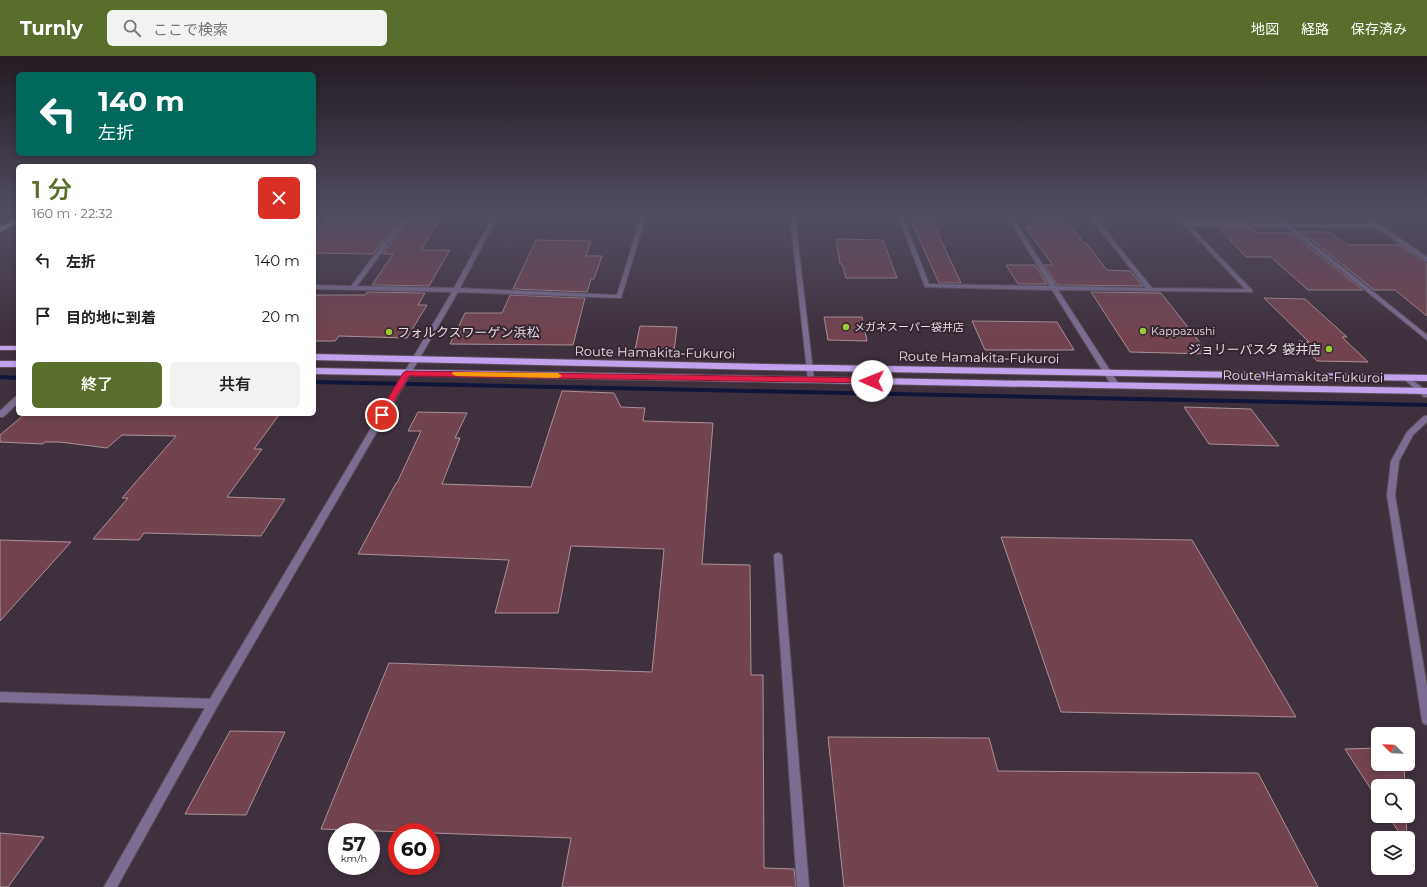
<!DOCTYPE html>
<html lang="ja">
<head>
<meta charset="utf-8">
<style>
	body { margin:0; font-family:Montserrat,"Noto Sans JP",sans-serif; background:#f2f2f2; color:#222; height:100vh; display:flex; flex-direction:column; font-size:15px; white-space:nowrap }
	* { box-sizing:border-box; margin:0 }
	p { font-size:13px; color:#767676 }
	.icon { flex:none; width:22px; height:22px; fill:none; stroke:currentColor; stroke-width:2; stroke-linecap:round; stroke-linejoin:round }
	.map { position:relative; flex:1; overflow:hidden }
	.panel { position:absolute; left:16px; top:108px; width:300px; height:252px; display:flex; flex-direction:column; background:#fff; border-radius:6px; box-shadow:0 2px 6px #0003 }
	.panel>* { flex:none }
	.hud { position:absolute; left:16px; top:16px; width:300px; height:84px; border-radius:6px; box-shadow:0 2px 6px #0003; background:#00695c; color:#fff; overflow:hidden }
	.needle { width:26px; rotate:293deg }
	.tools { position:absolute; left:1371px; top:671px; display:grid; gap:8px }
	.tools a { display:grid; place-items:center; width:44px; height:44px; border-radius:6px; background:#fff; box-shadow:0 2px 6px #0003; font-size:20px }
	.speed { position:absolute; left:328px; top:767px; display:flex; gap:8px; font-size:20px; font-weight:700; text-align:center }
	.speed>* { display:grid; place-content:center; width:52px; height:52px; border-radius:50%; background:#fff; box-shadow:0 2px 6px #0003; line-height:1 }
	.speed small { font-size:10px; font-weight:400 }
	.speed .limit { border:6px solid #d22; background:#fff; color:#111 }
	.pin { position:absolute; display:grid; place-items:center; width:34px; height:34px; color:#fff; margin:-17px; border:2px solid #fff; border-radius:50%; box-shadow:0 1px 4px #0007 }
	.me { position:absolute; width:44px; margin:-22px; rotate:271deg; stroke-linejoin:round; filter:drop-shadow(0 0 3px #0008) }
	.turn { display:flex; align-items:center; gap:14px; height:84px; padding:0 16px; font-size:18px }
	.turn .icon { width:52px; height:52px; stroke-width:2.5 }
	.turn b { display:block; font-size:28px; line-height:34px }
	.round { display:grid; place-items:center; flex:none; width:42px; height:42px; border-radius:6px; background:#f2f2f2 }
	.summary { display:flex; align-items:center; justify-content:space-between; height:68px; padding:0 16px }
	h1 { font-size:24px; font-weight:600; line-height:30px; color:#586e2a }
	.button { display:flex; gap:8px; margin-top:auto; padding:8px 16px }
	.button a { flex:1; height:46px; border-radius:6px; background:#586e2a; color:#fff; font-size:16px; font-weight:600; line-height:46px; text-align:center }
	.button a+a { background:#f2f2f2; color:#222 }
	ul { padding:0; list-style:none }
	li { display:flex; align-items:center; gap:12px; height:56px; padding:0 16px }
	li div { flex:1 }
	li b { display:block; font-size:15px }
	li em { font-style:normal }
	header { display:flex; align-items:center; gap:24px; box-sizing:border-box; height:56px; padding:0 20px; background:#586e2a; color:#fff }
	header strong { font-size:19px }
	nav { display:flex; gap:22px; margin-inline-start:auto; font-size:14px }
	.search { width:280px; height:36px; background:#f2f2f2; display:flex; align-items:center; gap:10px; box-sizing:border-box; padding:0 14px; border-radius:6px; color:#767676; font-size:15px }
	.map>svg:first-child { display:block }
</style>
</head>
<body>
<header>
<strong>Turnly</strong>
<div class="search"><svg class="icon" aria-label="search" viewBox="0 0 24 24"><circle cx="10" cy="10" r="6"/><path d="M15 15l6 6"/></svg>ここで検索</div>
<nav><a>地図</a><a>経路</a><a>保存済み</a></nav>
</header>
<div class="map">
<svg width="1427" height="831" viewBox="0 0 1427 831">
	<rect width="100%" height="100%" fill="#3f303d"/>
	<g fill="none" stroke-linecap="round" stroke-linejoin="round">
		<g fill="#0f1638" fill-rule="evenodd">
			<polygon points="0,319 18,320 18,324 0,323"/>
			<polygon points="314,324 1427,347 1427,351 314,328"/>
		</g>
	</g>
	<g fill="#734450" stroke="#a99196">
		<polygon points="1208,160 1240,160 1245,165 1212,165"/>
		<polygon points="327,163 329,163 399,164 373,198 314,197 314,176"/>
		<polygon points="408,164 438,165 421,194 450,194 429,230 372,229 393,198 383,198"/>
		<polygon points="930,166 933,167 961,227 939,227 912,167"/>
		<polygon points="1031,167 1068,167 1084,187 1086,187 1107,214 1130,215 1143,230 1057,229 1044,209 1053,209 1025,171 1034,171"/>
		<polygon points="1219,172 1252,172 1257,177 1291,177 1363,234 1308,234 1271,201 1246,201"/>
		<polygon points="1302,176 1329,176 1348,189 1399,189 1427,207 1427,260 1395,234 1374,234"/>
		<polygon points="836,183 883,184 897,222 846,222 842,208 840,208"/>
		<polygon points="536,184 591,185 586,200 602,200 594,223 591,223 587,236 513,233"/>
		<polygon points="1006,209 1035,209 1047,228 1018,228"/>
		<polygon points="367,236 425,237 418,249 427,249 407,282 339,280 335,285 314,285 314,239 365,239"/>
		<polygon points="1091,236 1161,237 1209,298 1130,296"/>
		<polygon points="510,239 585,242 573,289 450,288 465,257 502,257"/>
		<polygon points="1264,242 1305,243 1347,281 1342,281 1368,306 1317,305 1298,285 1309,286"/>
		<polygon points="824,261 862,261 867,285 828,284"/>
		<polygon points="972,265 1057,266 1074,294 985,294"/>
		<polygon points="640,270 677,271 674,295 635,294"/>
		<polygon points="562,335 614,337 621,351 645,352 643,365 713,367 702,508 750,509 751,619 763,619 764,812 794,813 796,831 562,831 571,782 321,773 389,607 652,616 664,493 571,490 558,557 495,557 509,504 358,498 396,427 397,427 421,375 408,375 418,356 467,357 455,382 460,382 442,428 531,431"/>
		<polygon points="1184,351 1251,353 1279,390 1209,388"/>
		<polygon points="25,358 279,359 254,393 262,393 227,441 285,443 261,480 144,477 139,484 93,483 128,442 122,442 176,380 122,379 107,392 60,386 45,386 43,388 0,386 0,379"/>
		<polygon points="1001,481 1192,484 1296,661 1061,656"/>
		<polygon points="0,484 71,486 0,565"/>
		<polygon points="230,675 285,676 246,759 185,758"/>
		<polygon points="828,681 989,682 998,715 1258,717 1318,831 844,831"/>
		<polygon points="1378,692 1378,708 1404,708 1405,730 1378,730 1378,744 1345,693"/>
		<polygon points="1388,760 1406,760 1407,782 1403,782"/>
		<polygon points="0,777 44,781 8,831 0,831"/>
	</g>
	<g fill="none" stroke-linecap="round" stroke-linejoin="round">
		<g stroke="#5d4f5b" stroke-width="2">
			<g id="minor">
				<polygon points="315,160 320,160 314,166"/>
				<polygon points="404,160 409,160 357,230 454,232 493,160 498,160 460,232 617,239 641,160 646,160 621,242 458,236 217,651 117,831 104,831 205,652 0,646 0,636 210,643 452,236 314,233 314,229 351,230"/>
				<polygon points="898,160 903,160 929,228 1050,230 1007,160 1012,160 1056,230 1146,232 1089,160 1094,160 1152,232 1245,233 1176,160 1181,160 1187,166 1372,168 1361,160 1367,160 1427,201 1427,206 1376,172 1190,170 1252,234 1252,236 1058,234 1120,330 1116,332 1112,330 1052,234 925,231"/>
				<polygon points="1405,319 1427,335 1427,341 1424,341 1403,322 1402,321 1403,320"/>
				<polygon points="15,341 18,341 18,347 3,361 0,361 0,355"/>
				<polygon points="1424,360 1427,360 1427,366 1413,379 1399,405 1395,439 1427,631 1427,669 1423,667 1422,664 1387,439 1391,405 1407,376"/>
				<polygon points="778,497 781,498 782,500 809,831 797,831 774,500 775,498"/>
			</g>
		</g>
		<g stroke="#5d4f5b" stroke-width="2">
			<g id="tertiary">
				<polygon points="790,160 795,160 814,324 811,326 808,324"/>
				<polygon points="1273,160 1279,160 1427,279 1427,284"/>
			</g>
		</g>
		<g stroke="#5d4f5b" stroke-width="2">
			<g id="primary">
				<rect x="0" y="290" width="18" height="4"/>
				<polygon points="314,298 764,308 1427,319 1427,325 764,314 314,304"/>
				<rect x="0" y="305" width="18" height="6"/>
				<polygon points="314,312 1427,332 1427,338 314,318"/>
			</g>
		</g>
		<g stroke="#5d4f5b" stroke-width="2">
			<polygon id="trunk" points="18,161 18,166 0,176 0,171"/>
		</g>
		<use href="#minor" fill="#7c6e92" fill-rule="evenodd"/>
		<use href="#tertiary" fill="#7c6e92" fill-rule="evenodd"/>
		<use href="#primary" fill="#c1a3ed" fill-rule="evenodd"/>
		<use href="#trunk" fill="#ccb2f2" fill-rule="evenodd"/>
	</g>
	<linearGradient id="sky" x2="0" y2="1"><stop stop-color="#231a22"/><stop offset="0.58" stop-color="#524e62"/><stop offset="1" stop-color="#524e62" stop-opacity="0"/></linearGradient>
	<rect width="1427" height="277" fill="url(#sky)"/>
	<polygon fill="#e11d48" stroke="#92132f" points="406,315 872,322 876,325 872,327 409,320 385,360 379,360 378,359 403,317"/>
	<polygon fill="#f59e0b" points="453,316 558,317 562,320 558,322 456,320 452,318"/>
	<g fill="#9bcb33" stroke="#352732" stroke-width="1.5">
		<circle cx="846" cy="271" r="4"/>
		<circle cx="1143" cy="275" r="4"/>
		<circle cx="389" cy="276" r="4"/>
		<circle cx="1329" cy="293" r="4"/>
	</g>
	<g text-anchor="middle" stroke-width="4" stroke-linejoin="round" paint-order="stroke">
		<g font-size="11" fill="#e4dbe2" stroke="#352732" text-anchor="start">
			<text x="854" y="275">メガネスーパー袋井店</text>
			<text x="1151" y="279">Kappazushi</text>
		</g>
		<g font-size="13" fill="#e4dbe2" stroke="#352732" text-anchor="start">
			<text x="397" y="281">フォルクスワーゲン浜松</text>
			<text x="1321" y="298" text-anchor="end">ジョリーパスタ 袋井店</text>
		</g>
		<g font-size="13" fill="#e4dbe2" stroke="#352732">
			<text transform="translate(655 296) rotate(1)" y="5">Route Hamakita-Fukuroi</text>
			<text transform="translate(979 301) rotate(1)" y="5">Route Hamakita-Fukuroi</text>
			<text transform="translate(1303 320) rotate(1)" y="5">Route Hamakita-Fukuroi</text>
		</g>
	</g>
</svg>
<div class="tools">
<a><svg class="needle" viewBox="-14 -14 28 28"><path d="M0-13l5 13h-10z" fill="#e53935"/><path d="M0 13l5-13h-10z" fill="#767676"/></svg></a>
<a><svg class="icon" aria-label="search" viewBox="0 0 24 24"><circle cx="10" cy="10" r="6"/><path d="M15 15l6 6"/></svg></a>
<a><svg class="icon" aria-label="layers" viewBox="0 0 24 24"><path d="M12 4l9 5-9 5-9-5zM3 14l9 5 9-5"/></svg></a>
</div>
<div class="speed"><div>57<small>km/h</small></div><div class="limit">60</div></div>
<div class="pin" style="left:382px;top:359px;background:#d93025"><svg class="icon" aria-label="arrive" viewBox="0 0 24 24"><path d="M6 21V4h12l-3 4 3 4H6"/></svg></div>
<svg class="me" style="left:872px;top:325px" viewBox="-20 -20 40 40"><circle r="19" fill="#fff"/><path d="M0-13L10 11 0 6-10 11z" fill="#e11d48"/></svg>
<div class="hud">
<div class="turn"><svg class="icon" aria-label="left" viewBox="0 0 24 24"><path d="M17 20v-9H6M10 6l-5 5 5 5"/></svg><div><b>140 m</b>左折</div></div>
</div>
<section class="panel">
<div class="summary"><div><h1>1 分</h1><p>160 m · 22:32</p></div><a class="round" style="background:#d93025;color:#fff"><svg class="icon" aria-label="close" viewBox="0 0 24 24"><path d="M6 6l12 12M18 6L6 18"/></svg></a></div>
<ul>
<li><svg class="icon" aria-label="left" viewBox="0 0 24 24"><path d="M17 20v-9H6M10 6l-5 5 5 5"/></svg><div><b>左折</b></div><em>140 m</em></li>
<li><svg class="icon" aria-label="arrive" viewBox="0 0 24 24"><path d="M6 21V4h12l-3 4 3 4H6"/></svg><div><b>目的地に到着</b></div><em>20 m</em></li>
</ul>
<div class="button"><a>終了</a><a>共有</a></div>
</section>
</div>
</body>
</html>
